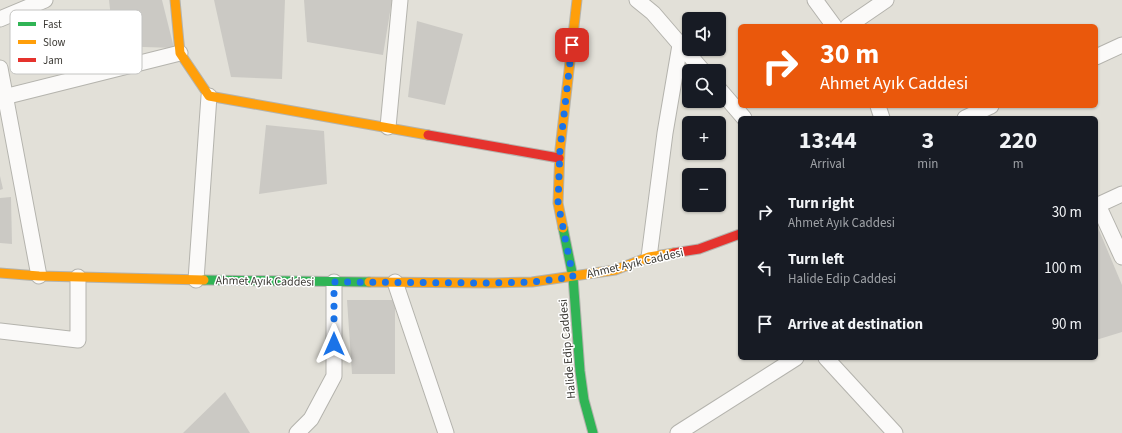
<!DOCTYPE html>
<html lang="en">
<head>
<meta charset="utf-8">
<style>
	body { margin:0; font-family:"Source Sans 3",sans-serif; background:#20242c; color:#f1f3f6; height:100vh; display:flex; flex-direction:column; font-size:15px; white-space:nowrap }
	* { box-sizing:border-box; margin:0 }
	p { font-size:13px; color:#9ea1a6 }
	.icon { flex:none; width:22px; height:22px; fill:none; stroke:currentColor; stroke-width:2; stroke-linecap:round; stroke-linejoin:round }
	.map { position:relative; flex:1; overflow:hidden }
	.drawer { position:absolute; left:738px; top:116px; width:360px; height:244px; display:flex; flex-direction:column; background:#171b24; border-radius:6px; box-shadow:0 1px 3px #0004 }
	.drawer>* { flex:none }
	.top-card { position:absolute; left:738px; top:24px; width:360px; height:84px; border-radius:6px; box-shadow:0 1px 3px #0004; background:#ea580c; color:#fff; overflow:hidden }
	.fabs { position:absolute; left:682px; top:12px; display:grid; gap:8px }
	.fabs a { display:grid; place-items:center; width:44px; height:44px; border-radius:6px; background:#171b24; box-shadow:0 1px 3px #0004; font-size:20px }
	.pin { position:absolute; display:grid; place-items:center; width:34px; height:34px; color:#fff; margin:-17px; border-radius:8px; box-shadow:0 2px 6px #0006 }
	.me { position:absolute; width:44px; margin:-22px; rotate:0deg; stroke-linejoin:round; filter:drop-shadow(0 0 3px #0008) }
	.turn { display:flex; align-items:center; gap:14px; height:84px; padding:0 16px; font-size:18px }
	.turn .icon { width:52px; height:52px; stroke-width:2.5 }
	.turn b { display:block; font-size:28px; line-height:34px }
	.eta { display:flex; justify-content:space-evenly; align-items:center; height:68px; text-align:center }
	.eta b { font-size:24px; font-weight:700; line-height:28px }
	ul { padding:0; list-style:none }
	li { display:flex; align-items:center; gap:12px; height:56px; padding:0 16px }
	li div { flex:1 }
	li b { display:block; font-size:15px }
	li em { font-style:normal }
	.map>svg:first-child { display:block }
</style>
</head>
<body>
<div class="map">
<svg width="1122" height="433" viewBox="0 0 1122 433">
	<rect width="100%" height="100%" fill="#e2e0d8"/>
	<g fill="#cbc9c4">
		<polygon points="109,0 162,0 174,48 114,46"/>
		<polygon points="214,0 285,0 282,79 231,77"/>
		<polygon points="304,0 392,0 383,55 307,42"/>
		<polygon points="417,21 463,34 445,105 408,97"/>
		<polygon points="266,125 324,131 327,184 259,194"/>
		<polygon points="0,176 3,189 0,190"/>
		<polygon points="11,197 12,244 0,243 0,198"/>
		<polygon points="1096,223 1122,285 1122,332 1096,340"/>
		<polygon points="347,300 395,300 395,374 352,374"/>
		<polygon points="225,392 250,433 183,433"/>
	</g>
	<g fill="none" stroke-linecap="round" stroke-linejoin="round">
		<g stroke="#b4b3ad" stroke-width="17">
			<g id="street">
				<polyline points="637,0 653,13 703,71"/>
				<polyline points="815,0 834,26"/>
				<polyline points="0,19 45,0"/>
				<polyline points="848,26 886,0"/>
				<polyline points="1096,57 1122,45"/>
				<polyline points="0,68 39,276"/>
				<polyline points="719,89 744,118"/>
				<polyline points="0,98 180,53"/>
				<polyline points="878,106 882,118"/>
				<polyline points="965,118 991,106"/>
				<polyline points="388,127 400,0"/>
				<polyline points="1098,205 1122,257"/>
				<polyline points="1096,206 1122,194"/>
				<polyline points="649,257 665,133 680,45"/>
				<polyline points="196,280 209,96"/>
				<polyline points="395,282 446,433"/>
				<polyline points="0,331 78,340 78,277"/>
				<polyline points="826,358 895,433"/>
				<polyline points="297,433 311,419 334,376 334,282"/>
				<polyline points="678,433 796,358"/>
			</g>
		</g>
		<g stroke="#b4b3ad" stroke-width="11">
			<g id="fast">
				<polyline points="563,228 573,277 580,371 584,400 593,433"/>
				<polyline points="204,280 369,282"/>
			</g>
		</g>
		<g stroke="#b4b3ad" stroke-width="11">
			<g id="slow">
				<polyline points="175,0 180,53 209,96 428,135"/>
				<polyline points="563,228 558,203 560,149 577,0"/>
				<polyline points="0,273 39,276 204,280"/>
				<polyline points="369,282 493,283 532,282 615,270 649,257 674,253"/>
			</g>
		</g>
		<g stroke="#b4b3ad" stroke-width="11">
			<g id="jam">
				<polyline points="428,135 559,158"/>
				<polyline points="674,253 699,249 740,234"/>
			</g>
		</g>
		<use href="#street" stroke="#fbfaf9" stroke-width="15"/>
		<use href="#fast" stroke="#30b455" stroke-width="9"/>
		<use href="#slow" stroke="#ff9f0a" stroke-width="9"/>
		<use href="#jam" stroke="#e5322d" stroke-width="9"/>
	</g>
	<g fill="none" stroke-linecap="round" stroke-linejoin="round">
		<polyline stroke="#1a73e8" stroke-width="7" stroke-dasharray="0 12.6" points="334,344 334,282 493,283 532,282 573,277 558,203 560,149 572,45"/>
	</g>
	<g text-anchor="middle" stroke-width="3" stroke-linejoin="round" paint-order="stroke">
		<g font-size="12" fill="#3c3a35" stroke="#fff">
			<text transform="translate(635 263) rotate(-13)" y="4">Ahmet Ayık Caddesi</text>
			<text transform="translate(265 281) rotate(1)" y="4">Ahmet Ayık Caddesi</text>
			<text transform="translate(567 349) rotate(-95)" y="4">Halide Edip Caddesi</text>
		</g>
	</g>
	<rect x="10" y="10" width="132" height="64" rx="6" fill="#fff" stroke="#c4c4c2" stroke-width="1"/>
	<rect x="18" y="22" width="18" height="4" fill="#30b455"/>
	<rect x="18" y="40" width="18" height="4" fill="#ff9f0a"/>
	<rect x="18" y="58" width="18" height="4" fill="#e5322d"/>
	<g font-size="11" fill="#3c3a35">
		<text x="43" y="28">Fast</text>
		<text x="43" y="46">Slow</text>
		<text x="43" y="64">Jam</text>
	</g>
</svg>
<div class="fabs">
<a><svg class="icon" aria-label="sound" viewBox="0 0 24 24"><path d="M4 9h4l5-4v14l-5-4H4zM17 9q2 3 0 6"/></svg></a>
<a><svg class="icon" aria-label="search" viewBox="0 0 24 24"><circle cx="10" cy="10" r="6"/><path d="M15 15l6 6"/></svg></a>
<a>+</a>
<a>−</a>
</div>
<div class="pin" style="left:572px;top:45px;background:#d93025"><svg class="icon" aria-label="arrive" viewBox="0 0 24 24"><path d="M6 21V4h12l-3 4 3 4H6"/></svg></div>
<svg class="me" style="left:334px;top:344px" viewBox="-20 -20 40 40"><path d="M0-17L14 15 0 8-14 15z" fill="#1a73e8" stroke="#fff" stroke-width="4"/></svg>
<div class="top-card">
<div class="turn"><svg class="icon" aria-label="right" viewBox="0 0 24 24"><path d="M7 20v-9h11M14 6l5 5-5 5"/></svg><div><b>30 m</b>Ahmet Ayık Caddesi</div></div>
</div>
<section class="drawer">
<div class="eta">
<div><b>13:44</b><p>Arrival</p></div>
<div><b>3</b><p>min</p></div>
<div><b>220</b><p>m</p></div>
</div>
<ul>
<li><svg class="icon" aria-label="right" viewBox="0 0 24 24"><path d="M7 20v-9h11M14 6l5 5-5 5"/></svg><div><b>Turn right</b><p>Ahmet Ayık Caddesi</p></div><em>30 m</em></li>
<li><svg class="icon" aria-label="left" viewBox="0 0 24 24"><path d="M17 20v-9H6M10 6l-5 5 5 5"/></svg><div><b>Turn left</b><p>Halide Edip Caddesi</p></div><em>100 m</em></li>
<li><svg class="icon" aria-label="arrive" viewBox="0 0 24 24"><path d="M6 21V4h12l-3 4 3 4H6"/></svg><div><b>Arrive at destination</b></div><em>90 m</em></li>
</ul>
</section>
</div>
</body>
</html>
